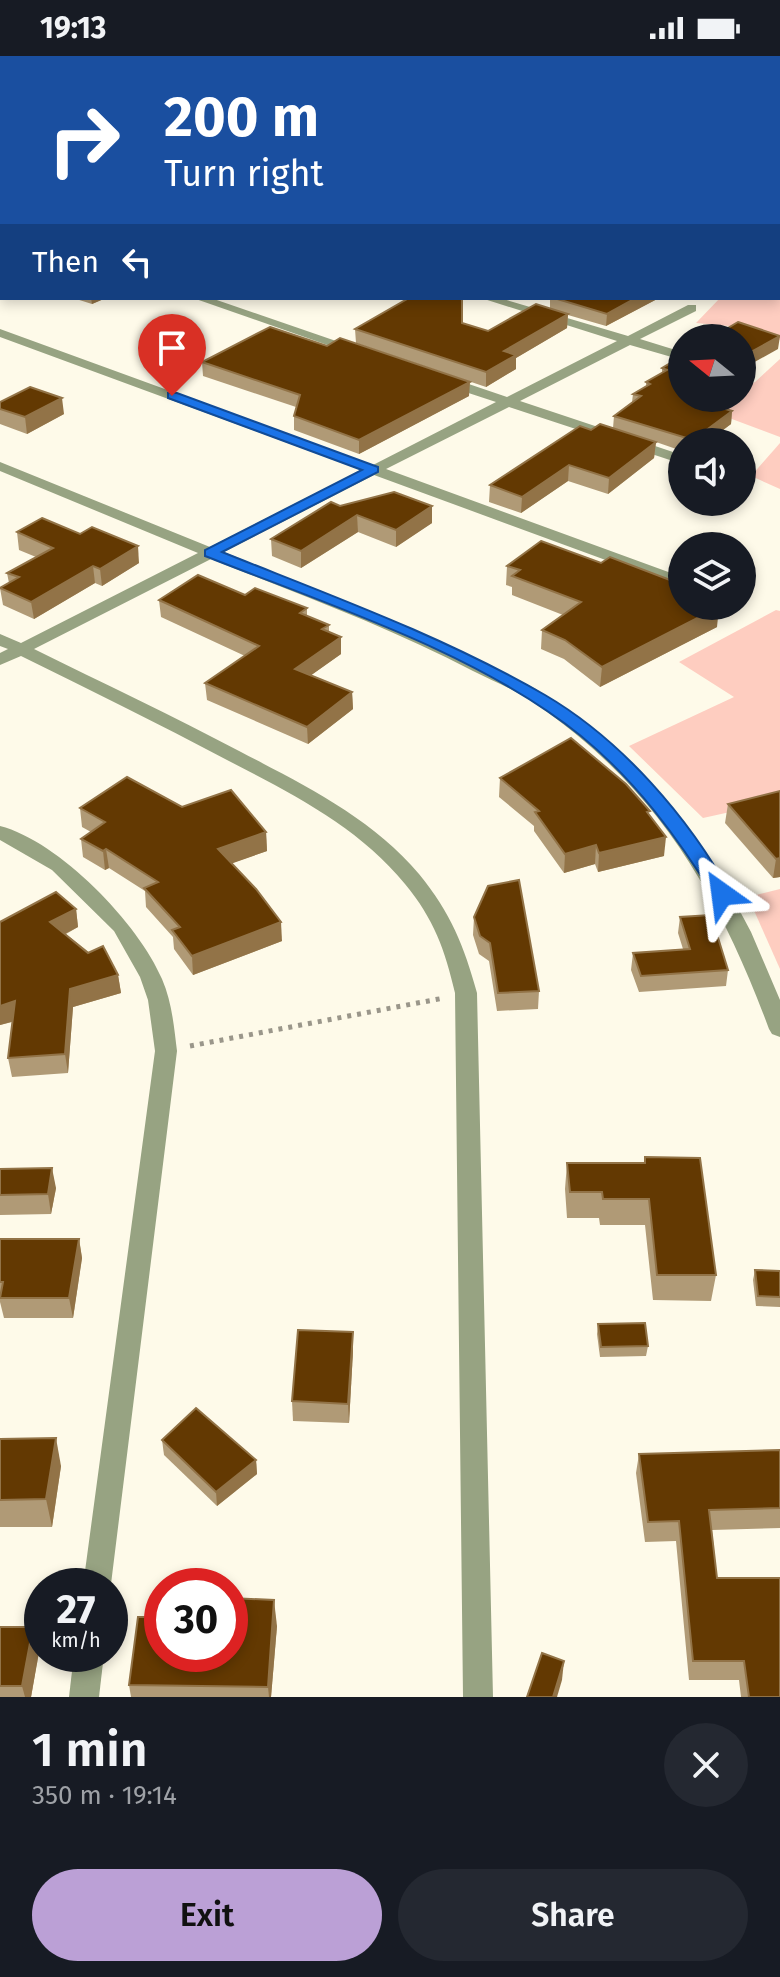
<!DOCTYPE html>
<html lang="en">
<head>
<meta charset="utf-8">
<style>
	body { margin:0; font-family:"Fira Sans",sans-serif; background:#242831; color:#f1f3f6; height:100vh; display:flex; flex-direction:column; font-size:30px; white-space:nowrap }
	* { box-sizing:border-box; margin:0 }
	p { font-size:26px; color:#9ea1a6 }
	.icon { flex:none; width:44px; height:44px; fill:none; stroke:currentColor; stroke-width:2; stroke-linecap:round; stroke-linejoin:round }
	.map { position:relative; height:1641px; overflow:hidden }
	.details { display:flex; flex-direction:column; background:#171b24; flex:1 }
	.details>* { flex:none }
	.guide { position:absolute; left:0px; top:0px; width:780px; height:244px; box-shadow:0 4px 12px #0003; background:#1a4fa0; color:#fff; overflow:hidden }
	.needle { width:52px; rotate:288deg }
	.controls { position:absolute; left:668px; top:268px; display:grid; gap:16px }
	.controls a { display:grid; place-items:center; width:88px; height:88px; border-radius:50%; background:#171b24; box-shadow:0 4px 12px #0003; font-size:40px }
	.speed { position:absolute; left:24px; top:1512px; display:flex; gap:16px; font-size:40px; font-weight:700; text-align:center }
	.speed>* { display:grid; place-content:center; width:104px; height:104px; border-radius:50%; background:#171b24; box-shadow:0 4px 12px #0003; line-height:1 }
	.speed small { font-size:20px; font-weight:400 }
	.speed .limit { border:12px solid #d22; background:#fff; color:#111 }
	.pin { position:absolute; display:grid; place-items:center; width:68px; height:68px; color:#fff; margin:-82px -34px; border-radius:50% 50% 50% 0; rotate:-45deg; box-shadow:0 0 8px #0007 }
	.pin .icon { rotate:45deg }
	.me { position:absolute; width:88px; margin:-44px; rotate:329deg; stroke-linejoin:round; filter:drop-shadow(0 0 6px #0008) }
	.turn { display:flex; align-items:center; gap:28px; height:168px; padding:0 32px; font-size:36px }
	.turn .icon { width:104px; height:104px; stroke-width:2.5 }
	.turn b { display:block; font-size:56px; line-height:68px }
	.then { display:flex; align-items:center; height:76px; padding:0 32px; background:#0003; gap:16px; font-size:30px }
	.round { display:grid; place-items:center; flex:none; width:84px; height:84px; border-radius:42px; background:#242831 }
	.headline { display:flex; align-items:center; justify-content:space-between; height:136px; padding:0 32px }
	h1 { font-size:48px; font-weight:600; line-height:60px }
	.action { display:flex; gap:16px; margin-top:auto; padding:16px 32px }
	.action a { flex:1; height:92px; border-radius:48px; background:#bba0d6; color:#111; font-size:32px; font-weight:600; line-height:92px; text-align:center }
	.action a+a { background:#242831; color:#f1f3f6 }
	.status { display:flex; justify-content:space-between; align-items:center; height:56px; padding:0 40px; background:#171b24; direction:ltr }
	.status svg { height:22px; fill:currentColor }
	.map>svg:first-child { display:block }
</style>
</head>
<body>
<div class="status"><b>19:13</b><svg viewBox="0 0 49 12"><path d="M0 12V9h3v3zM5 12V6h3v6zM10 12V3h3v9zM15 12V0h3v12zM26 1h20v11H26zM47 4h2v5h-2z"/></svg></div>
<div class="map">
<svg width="780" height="1641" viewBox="0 0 780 1641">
	<rect width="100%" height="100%" fill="#fefae9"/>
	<g fill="#fecdc0">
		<polygon points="549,0 780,0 780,284 740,271 696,267 720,242 778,242 778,2"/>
		<polygon points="780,303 780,381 697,350 717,342 742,342 742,332 755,326"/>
		<polygon points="780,387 780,433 751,420"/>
		<polygon points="776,554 780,555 780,745 703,762 629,690 734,641 679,606"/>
		<polygon points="780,833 780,913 748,841"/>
	</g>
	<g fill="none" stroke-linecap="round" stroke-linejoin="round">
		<polyline stroke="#9a968a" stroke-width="5" stroke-dasharray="4 6" stroke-linecap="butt" points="190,990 444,942"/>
		<g fill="#97a382" fill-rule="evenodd">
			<rect x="0" y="13" width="2" height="6"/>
			<rect x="0" y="197" width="2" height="8"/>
			<polygon points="193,242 211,242 365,295 353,298"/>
			<path d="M481 242H500L628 280 688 249H696V255L640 283 682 296V304L630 289 520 345 682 399V408L509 351 386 413 682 521V532L374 419 224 496 442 586 536 633 593 673 666 745 727 831 751 876 780 944V981L772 978 769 973C720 840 657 731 537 649 518 635 495 626 473 615 389 571 299 538 211 503L34 593C103 627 173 660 241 696 304 729 372 762 419 818 451 857 464 890 477 937L493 1641H463L455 937C445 894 434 863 405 828 359 771 291 737 227 704 159 668 90 634 21 600L0 609V597L8 593 0 590V578L21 587 198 497 0 415V406L210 491 361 414 0 281V273L373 409 496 346 441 328V322H451L507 341 617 285Z"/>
			<path d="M0 770C59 785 139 868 162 923 172 946 174 971 177 995L110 1536V1530H83L155 995 148 944 140 921 114 875 52 814 0 784Z"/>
			<polygon points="74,1598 104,1598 99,1641 69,1641"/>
		</g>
	</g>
	<g fill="#b09a76">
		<polygon points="0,23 2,23 2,111 0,110"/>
		<polygon points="73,242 106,242 92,248"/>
		<polygon points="542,242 659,242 606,270 568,259 567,272 516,302 516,313 486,331 356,287 355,273 462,267 488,275 550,252 550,244"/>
		<polygon points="682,300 729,348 722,352 732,355 731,368 707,386 682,386 682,395 656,386 654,402 608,438 568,425 521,457 489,446 490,429 591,374 613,372 614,360 632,346 633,338 646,330 646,326 662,317 662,312"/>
		<polygon points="202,306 469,340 359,398 294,374 294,360 296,351 203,320"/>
		<polygon points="0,346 64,358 27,378 0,368"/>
		<polygon points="340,450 432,467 396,491 358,476 301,512 272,500 271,483"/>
		<polygon points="17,476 139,507 102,530 95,527 34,563 3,549 0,532 9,527 7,517 36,501 19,494"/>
		<polygon points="507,510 717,571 600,631 564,603 541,593 542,574 563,559 512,539 512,531 506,529"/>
		<polygon points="245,539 307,552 307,560 329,569 329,576 341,598 311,619 352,636 353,653 308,688 207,644 205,627 245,600 161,561 159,544"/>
		<polygon points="500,722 650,760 664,800 598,816 595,808 564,817 534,775 534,770 499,741"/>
		<polygon points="780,735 780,821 773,822 725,767 728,748"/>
		<polygon points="182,751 266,776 267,795 232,807 282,885 193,919 174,893 173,881 146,851 145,835 109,812 105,814 83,801 81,783 91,776 82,771 80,752"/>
		<polygon points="76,853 78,871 66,878 118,919 121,937 73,951 68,1017 12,1021 8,1002 12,966 0,969 0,866"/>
		<polygon points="474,861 539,935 538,953 497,955 489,905 479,898 473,879"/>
		<polygon points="680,861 728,914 726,930 639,936 631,914 633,897 683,893 678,877"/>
		<polygon points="645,1101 716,1219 711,1245 653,1244 645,1169 600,1169 599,1162 567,1162 565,1133 567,1107 644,1107"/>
		<polygon points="0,1113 56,1132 51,1158 0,1159"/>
		<polygon points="0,1183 79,1183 82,1202 73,1262 4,1262 0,1246"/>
		<polygon points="755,1214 780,1215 780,1251 756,1250 753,1224"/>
		<polygon points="598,1268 648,1290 646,1300 600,1301 597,1278"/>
		<polygon points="353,1276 353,1295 349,1367 293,1365 292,1345"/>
		<polygon points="0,1383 61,1410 52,1471 0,1471"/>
		<polygon points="162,1384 256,1404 257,1418 217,1450 164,1399"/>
		<polygon points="780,1394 780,1472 712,1474 717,1522 780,1641 741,1641 739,1624 689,1624 676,1485 645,1486 636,1417 639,1398"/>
		<polygon points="277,1570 271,1641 131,1641 129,1629"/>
		<polygon points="0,1571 39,1596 31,1641 0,1641"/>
	</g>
	<g fill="#927347">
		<polygon points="304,0 339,0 333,2 298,2"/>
		<polygon points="91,242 106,242 92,248"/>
		<polygon points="636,242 659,242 606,270 607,258"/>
		<polygon points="568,258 567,272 516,302 516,313 486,331 486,316 504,295"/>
		<polygon points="780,280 778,293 742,313 742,301"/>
		<polygon points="470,326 469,340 359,398 359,384"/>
		<polygon points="62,342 64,358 27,378 25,361"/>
		<polygon points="719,342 729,342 729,348 708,361 709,348"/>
		<polygon points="732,355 731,368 707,386 693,386 693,384"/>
		<polygon points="656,386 654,402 608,438 609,422"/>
		<polygon points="569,409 568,425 521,457 522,441"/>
		<polygon points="432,450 432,467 396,491 396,474"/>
		<polygon points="357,459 358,476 301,512 301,495"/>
		<polygon points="138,490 139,507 102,530 100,513"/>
		<polygon points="93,510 95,527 34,563 31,546"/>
		<polygon points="719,551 717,571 600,631 602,611"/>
		<polygon points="341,581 341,598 296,630 295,613"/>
		<polygon points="352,636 353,653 308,688 307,671"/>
		<polygon points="266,776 267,795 219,812 218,793"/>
		<polygon points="666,781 664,800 598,816 599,797"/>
		<polygon points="596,789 595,808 564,817 565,798"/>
		<polygon points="106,793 109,812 105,814 103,795"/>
		<polygon points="780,802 780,821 773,822 776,803"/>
		<polygon points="76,853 78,871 53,884 50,866"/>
		<polygon points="281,866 282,885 193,919 192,900"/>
		<polygon points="118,919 121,937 73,951 68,1017 65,998 70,933"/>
		<polygon points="15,945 18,964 0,969 0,950"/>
		<polygon points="52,1112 56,1132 51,1158 48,1138"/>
		<polygon points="79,1183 82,1202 73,1262 69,1242"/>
		<polygon points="353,1276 353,1295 349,1367 348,1348"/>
		<polygon points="56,1382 61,1410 52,1471 46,1443"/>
		<polygon points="256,1404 257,1418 217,1450 216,1436"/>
		<polygon points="274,1544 277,1570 271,1641 269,1641 268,1631"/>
		<polygon points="33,1571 39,1596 31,1641 25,1641 22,1630"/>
		<polygon points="564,1605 562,1624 557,1641 553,1641"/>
	</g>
	<g fill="#633902" stroke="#927347" stroke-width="2">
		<polygon points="100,0 304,0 298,2 102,2"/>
		<polygon points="0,23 2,23 2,36 0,37"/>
		<polygon points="2,41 2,99 0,98 0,47"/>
		<polygon points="409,242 462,242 462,267 488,275 536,248 568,258 504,295 516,299 486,316 355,273"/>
		<polygon points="554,242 636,242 607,258"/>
		<polygon points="738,266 780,280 742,301 742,282 711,282"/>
		<polygon points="270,271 327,290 340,282 470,326 359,384 294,360 300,339 202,306"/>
		<polygon points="682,300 682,342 719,342 709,348 732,355 693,384 614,360 641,340 633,338 650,328 646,326 667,314 662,312"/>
		<polygon points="30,331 62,342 25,361 0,353 0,346"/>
		<polygon points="600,368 656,386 609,422 569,409 522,441 490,429 580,370 591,374"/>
		<polygon points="394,436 432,450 396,474 357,459 301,495 271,483 331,446 340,450"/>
		<polygon points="42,462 80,478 92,471 138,490 100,513 93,510 31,546 0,532 19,521 7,517 53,492 17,476"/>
		<polygon points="541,485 601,507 610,501 670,524 682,531 682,550 717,550 719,551 602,611 565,584 542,574 581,546 512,520 520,514 507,510"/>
		<polygon points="198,519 245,539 255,532 307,552 300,557 329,569 322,573 341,581 295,613 352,636 307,671 205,627 259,590 159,544"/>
		<polygon points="571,682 626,728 650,755 647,756 666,781 599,797 596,789 565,798 535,756 539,755 500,722"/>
		<polygon points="127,721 182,751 231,734 266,776 218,793 256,833 281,866 192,900 172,874 180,871 144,832 158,826 106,793 103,795 81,783 105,766 80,752"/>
		<polygon points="780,735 780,802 776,803 728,748"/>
		<polygon points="519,824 539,935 498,937 490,887 480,880 474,861 488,830"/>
		<polygon points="56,836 76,853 50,866 88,897 103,890 118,919 70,933 65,998 8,1002 15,945 0,950 0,866"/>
		<polygon points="711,859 728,914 641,920 633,897 690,893 680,861"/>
		<polygon points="645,1101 700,1102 716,1219 657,1219 649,1143 603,1143 602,1136 570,1136 567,1107 645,1107"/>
		<polygon points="52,1112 48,1138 0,1139 0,1113"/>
		<polygon points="0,1183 79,1183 69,1242 0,1242 3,1226 0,1226"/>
		<polygon points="755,1214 780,1215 780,1241 758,1240"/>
		<polygon points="645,1267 648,1290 601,1291 598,1268"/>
		<polygon points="298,1274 353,1276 348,1348 292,1345"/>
		<polygon points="196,1352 256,1404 216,1436 162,1384"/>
		<polygon points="56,1382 46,1443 0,1444 0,1383"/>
		<polygon points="780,1394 780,1452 709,1454 717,1522 780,1522 780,1641 749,1641 744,1605 693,1605 679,1465 648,1466 639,1398"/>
		<polygon points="230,1542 274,1544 268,1631 129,1629 138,1561 162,1561 162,1598 230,1598"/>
		<polygon points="0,1571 33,1571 22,1630 0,1630"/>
		<polygon points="542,1597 564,1605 553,1641 527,1641"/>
	</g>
	<path fill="#1a73e8" stroke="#114b97" stroke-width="2" d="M168 337H177L378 411V416L222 496C332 540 443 580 545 639 622 684 689 762 731 838L729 842H715C678 782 636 725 581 680 479 597 326 548 205 500V494L362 414 168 342Z"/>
</svg>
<div class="controls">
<a><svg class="needle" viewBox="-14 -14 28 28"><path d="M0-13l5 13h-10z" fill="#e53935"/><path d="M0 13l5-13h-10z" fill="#9ea1a6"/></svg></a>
<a><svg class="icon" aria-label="sound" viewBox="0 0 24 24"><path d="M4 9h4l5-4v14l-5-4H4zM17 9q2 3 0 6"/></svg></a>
<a><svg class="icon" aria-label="layers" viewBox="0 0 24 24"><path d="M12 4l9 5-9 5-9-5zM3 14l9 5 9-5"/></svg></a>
</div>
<div class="speed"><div>27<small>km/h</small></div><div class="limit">30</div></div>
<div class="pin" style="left:172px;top:340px;background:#d93025"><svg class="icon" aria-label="arrive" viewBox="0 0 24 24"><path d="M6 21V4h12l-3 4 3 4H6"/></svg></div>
<svg class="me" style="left:722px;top:838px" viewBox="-20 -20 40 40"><path d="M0-17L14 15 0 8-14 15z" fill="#1a73e8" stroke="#fff" stroke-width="4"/></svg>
<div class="guide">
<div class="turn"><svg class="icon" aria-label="right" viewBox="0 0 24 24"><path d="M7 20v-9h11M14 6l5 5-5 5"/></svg><div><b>200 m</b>Turn right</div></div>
<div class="then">Then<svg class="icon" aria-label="left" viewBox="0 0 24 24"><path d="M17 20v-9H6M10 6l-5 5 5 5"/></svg></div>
</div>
</div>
<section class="details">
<div class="headline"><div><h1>1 min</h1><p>350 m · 19:14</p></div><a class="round"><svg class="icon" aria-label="close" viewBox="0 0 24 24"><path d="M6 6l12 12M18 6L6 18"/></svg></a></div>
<div class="action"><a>Exit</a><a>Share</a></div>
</section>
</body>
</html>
